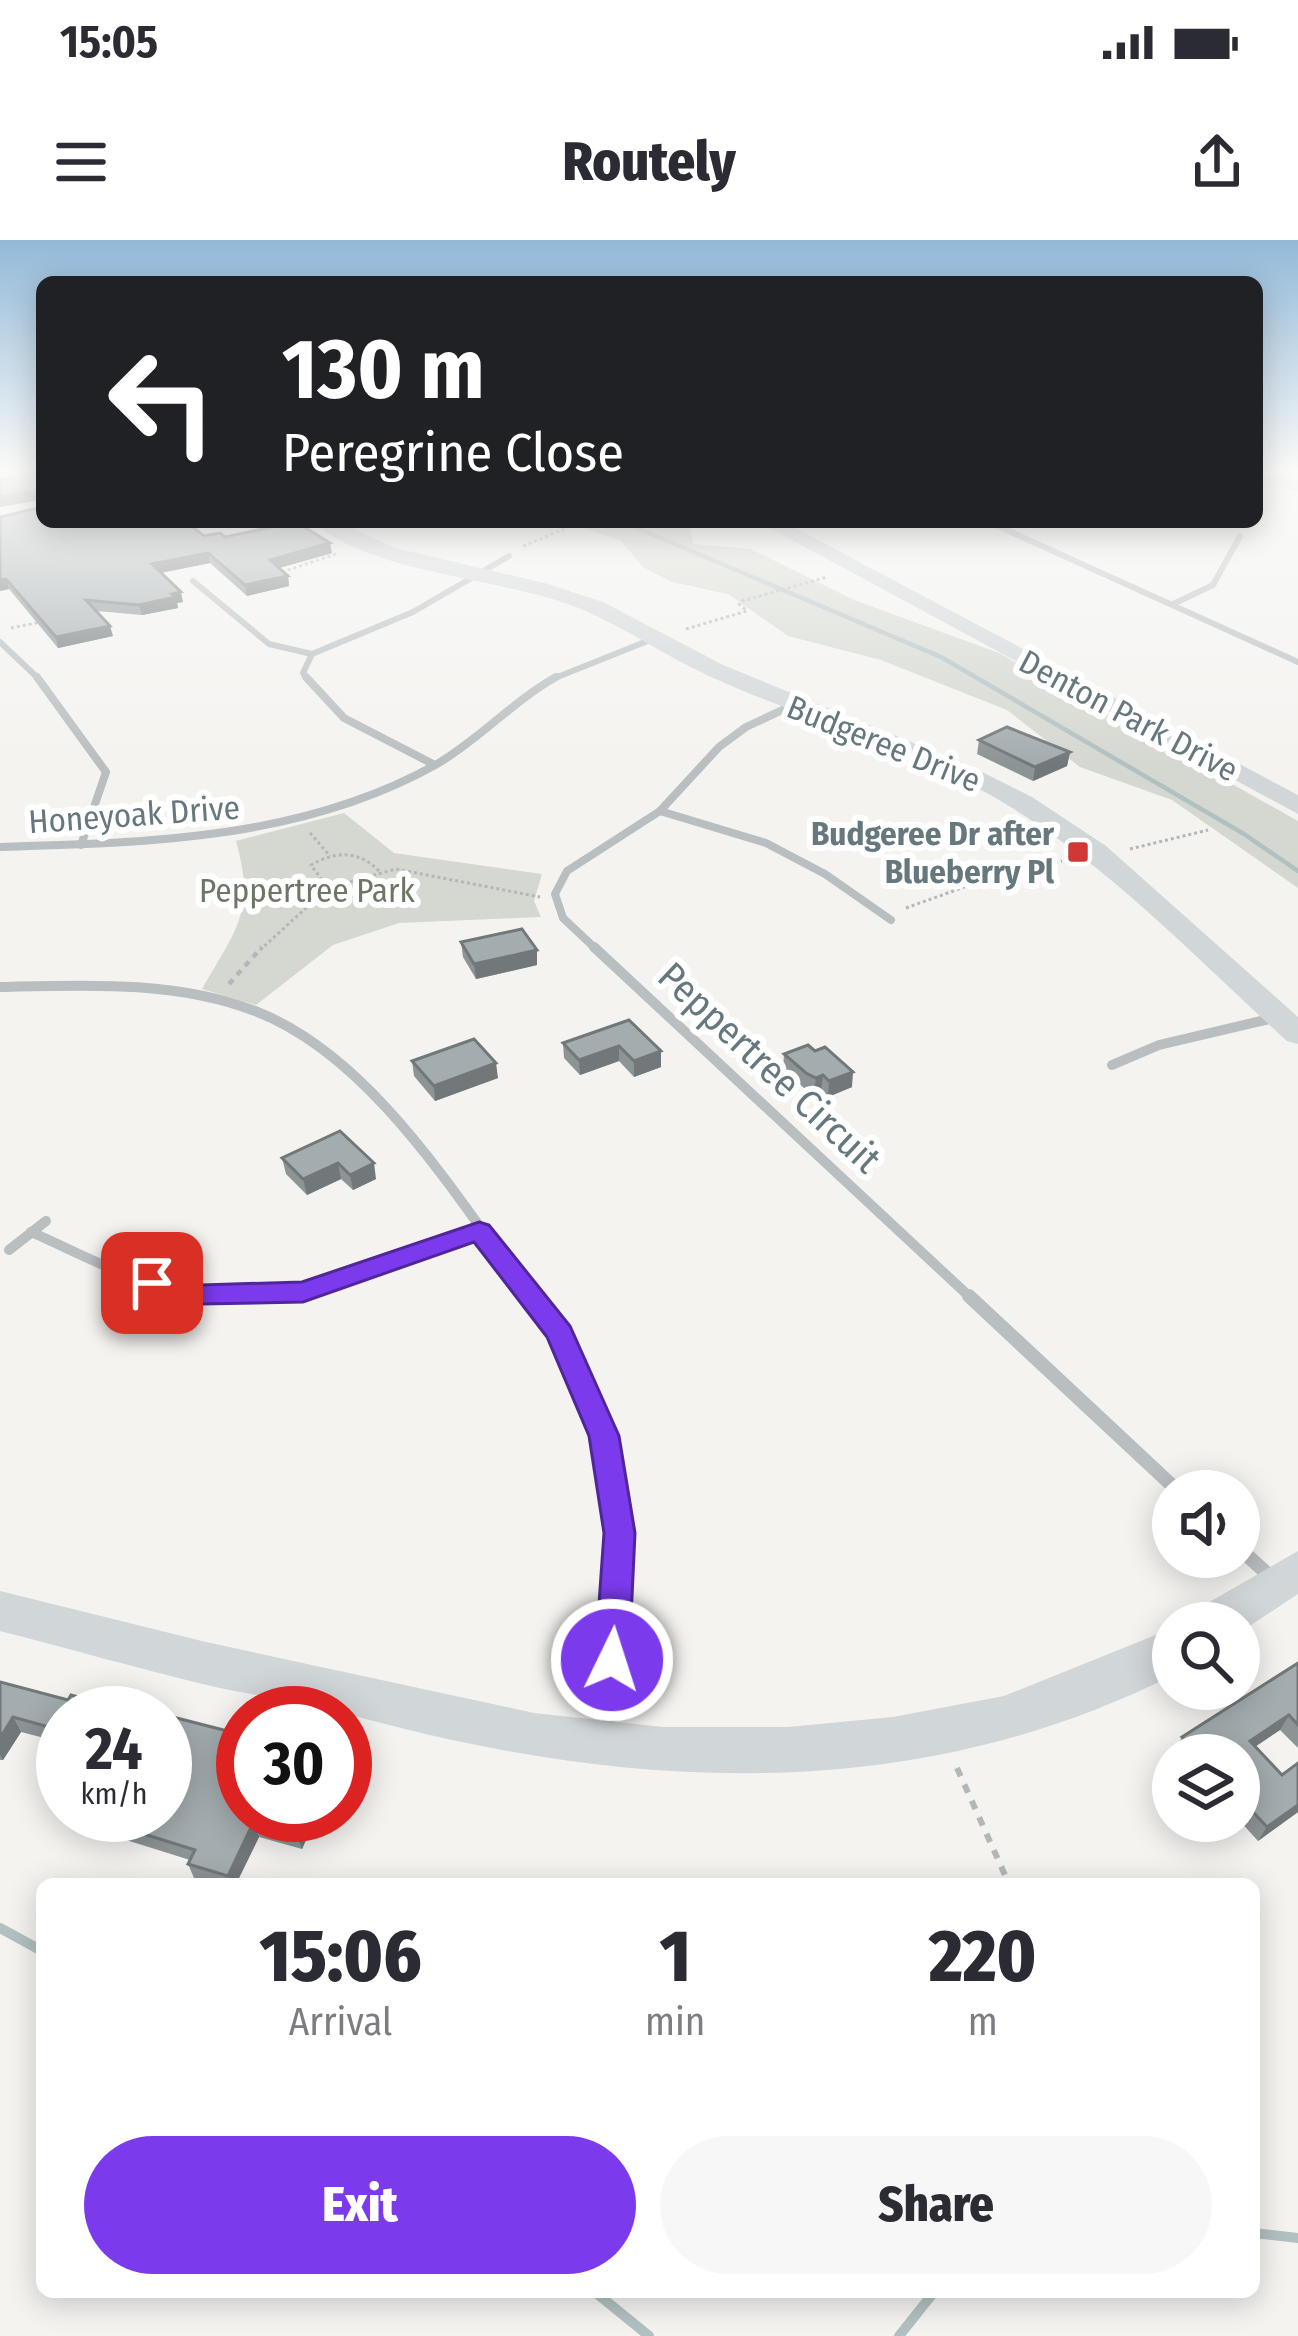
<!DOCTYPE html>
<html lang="en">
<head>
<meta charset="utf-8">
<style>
	body { margin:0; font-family:"Fira Sans Condensed",sans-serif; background:#f7f7f7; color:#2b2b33; height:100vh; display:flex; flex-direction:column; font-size:45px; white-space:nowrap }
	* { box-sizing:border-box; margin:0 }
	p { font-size:39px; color:#7c7c81 }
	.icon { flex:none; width:66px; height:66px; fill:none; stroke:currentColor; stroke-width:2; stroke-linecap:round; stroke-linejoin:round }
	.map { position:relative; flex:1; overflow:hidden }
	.details { position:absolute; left:36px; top:1638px; width:1224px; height:420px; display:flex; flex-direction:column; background:#fff; border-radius:18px; box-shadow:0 6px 30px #0003 }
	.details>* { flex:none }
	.banner { position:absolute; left:36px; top:36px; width:1227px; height:252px; border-radius:18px; box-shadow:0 6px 30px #0003; background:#202124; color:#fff; overflow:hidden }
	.buttons { position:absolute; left:1152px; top:1230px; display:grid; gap:24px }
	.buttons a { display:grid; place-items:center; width:108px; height:108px; border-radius:50%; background:#fff; box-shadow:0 6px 30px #0003; font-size:60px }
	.speed { position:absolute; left:36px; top:1446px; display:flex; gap:24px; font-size:60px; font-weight:700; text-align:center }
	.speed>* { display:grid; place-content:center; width:156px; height:156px; border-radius:50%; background:#fff; box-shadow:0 6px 30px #0003; line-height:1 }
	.speed small { font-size:30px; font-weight:400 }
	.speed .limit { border:18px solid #d22; background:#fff; color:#111 }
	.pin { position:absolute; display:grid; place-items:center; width:102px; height:102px; color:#fff; margin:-51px; border-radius:24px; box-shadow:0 6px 18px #0006 }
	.me { position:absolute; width:132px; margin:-66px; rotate:4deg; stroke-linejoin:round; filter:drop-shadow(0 0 9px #0008) }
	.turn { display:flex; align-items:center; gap:42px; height:252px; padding:0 48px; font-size:54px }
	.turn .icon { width:156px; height:156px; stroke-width:2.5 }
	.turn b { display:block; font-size:84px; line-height:102px }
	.eta { display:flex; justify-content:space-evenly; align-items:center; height:204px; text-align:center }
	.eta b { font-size:72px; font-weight:800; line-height:84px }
	.cta { display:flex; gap:24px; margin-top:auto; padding:24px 48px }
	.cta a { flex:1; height:138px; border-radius:72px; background:#7c3aed; color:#fff; font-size:48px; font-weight:800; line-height:138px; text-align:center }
	.cta a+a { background:#f7f7f7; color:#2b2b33 }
	.status { display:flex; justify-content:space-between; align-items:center; height:84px; padding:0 60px; background:#fff; direction:ltr }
	.status svg { height:33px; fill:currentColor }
	header { display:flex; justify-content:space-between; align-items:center; height:156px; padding:0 48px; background:#fff; font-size:54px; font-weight:800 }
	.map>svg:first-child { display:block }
</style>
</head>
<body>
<div class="status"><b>15:05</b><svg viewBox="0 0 49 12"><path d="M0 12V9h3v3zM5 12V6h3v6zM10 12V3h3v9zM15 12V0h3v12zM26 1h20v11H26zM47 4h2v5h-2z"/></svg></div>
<header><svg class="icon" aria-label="menu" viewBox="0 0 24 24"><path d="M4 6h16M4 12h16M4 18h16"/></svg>Routely<svg class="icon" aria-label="share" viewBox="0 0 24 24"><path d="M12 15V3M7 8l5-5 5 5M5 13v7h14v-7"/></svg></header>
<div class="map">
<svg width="1298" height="2096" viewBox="0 0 1298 2096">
	<rect width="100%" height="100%" fill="#f4f3f0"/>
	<g fill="#d4d8d0">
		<polygon points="565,282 681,282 690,286 693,304 751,309 854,360 999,413 1298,581 1298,648 1172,560 1080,527 1007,470 881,420 788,396 728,354 672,342 643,327 621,301"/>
		<path d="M344 573 394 613 542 634 534 661 541 677 399 683 333 705 256 765 202 749C236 689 256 672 236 601Z"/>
	</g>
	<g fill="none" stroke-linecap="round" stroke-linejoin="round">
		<polyline stroke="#b1c0c1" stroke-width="4.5" points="623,282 941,417 1244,594 1298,631"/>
		<g stroke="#b1c0c1" stroke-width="10">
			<polyline points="0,1688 42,1711"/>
			<polyline points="1254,1993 1298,1998"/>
			<polyline points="595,2052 649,2096"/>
			<polyline points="899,2096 934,2052"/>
		</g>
		<g stroke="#b3b7b8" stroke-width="3" stroke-dasharray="3 3" stroke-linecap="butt">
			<polyline points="523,306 576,284"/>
			<polyline points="282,332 339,313"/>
			<polyline points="11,388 41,382"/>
			<polyline points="686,389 747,371 739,364 742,361 827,337"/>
			<polyline points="310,593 330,616"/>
			<polyline points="1130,609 1208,590"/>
			<path d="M379 631C359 610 335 611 311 625L328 648 396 629 540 657"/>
			<polyline points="906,668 981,641 1062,621"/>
			<polyline points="260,710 328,648"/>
		</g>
		<polyline stroke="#b3b7b8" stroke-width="4.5" stroke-dasharray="6 6" stroke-linecap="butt" points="229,744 262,707"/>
		<polyline stroke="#b3b7b8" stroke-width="6" stroke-dasharray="9 9" stroke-linecap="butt" points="957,1528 1009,1644"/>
		<g stroke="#b9bec0" stroke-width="6">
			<polyline points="989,282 1298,422"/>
			<polyline points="193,341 269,404 312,414"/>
			<polyline points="1173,364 1213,345 1240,296"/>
			<polyline points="0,402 40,440"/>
			<polyline points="308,440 303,433 312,414 413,372 509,316"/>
			<polyline points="550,440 655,398"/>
		</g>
		<g stroke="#b9bec0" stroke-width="8">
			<polyline points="37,437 106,532 81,605"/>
			<polyline points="306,437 344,478 435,525"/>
			<polyline points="660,571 766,603 825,634 891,680"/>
			<path d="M0 607C149 603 304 599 437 524 480 499 513 461 556 437"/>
			<polyline points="597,710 563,678 555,654 567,631 660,571 719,507 746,487 793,465"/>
		</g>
		<g stroke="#b9bec0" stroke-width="10">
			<polyline points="594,707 972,1059"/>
			<path d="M0 747C84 745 175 740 255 771 373 816 458 960 532 1059"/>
			<polyline points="1112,825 1159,805 1278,777"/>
			<path d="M31 992C70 1009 109 1030 149 1043 263 1078 373 1030 479 991"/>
			<polyline points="9,1010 46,981"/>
		</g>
		<g stroke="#b9bec0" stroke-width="14">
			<polyline points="231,1056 239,1056"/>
			<path d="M529 1056C639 1204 619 1324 607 1497"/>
			<polyline points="969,1056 1178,1251"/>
			<polyline points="1239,1308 1273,1339"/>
		</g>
		<g fill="#d1d6d9" fill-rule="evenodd">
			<polygon points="1257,235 1298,239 1298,251 1257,245"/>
			<path d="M313 282H339L395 308 548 344 603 362 723 425 974 528 1032 557 1106 606 1298 777V804L1287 801C1200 722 1117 634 1017 571 923 511 810 482 709 436 668 417 630 391 588 372 511 337 373 336 313 282Z"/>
			<polygon points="759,282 784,282 1298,555 1298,574"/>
			<polygon points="1298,1311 1298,1354 1239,1393 1239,1383 1192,1383 1199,1368"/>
			<path d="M0 1351 206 1402 534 1473 663 1487H788L893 1477 1004 1456 1173 1388V1435C907 1569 619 1550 344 1473 302 1461 254 1456 211 1446 140 1429 70 1409 0 1391Z"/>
		</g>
	</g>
	<g fill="#8c9496">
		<polygon points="0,277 225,297 332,313 279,328 288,336 289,346 247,356 210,323 161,333 183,362 177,363 178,368 142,375 97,371 113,396 58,408 9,349 0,351"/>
		<polygon points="979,500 1070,512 1067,526 1033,541 977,514"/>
		<polygon points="461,702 537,710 537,725 476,739 463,717"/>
		<polygon points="629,780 661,827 634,837 619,821 580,835 564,818 563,803"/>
		<polygon points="784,814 852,847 828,857 821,851 814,853 804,848 783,829"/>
		<polygon points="412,821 498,838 435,861 414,836"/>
		<polygon points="340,891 376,939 353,950 341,939 307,955 286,934 282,918"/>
		<polygon points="1298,1423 1298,1508 1280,1490 1255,1507 1282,1535 1298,1523 1298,1572 1258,1601 1239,1580 1239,1515 1179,1515 1175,1511 1182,1497"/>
		<polygon points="0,1442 68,1460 119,1468 148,1463 153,1472 63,1473 63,1508 60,1502 21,1492 3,1520 0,1520"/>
		<polygon points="63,1531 63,1575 317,1575 302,1609 259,1597 236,1644 215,1644 194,1638 188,1624 190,1620 59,1579 51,1565 59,1552 55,1545"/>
	</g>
	<g fill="#72787a">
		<polygon points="39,250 41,260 0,267 0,257"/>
		<polygon points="330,303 332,313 272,330 270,320"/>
		<polygon points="208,313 210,323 154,334 152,324"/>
		<polygon points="288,336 289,346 247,356 245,345"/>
		<polygon points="6,339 9,349 0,351 0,340"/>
		<polygon points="181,352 183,362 177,363 178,368 142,375 139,365"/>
		<polygon points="110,386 113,396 58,408 56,397"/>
		<polygon points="1070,512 1067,526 1033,541 1035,527"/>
		<polygon points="537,710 537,725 476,739 474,724"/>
		<polygon points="619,806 619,821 580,835 579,820"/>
		<polygon points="661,811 661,827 634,837 634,821"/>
		<polygon points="496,823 498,838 435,861 434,846"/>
		<polygon points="853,832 852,847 828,857 829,841"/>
		<polygon points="823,835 821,851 814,853 816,838"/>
		<polygon points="338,923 341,939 307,955 303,939"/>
		<polygon points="374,923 376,939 353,950 350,935"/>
		<polygon points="1289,1475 1280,1490 1242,1515 1250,1501"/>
		<polygon points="13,1477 21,1492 3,1520 0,1515 0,1498"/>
		<polygon points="1298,1565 1298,1572 1258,1601 1267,1587"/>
		<polygon points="306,1575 317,1575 302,1609 297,1595"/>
		<polygon points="253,1583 259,1597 236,1644 231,1644 228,1636"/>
	</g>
	<g fill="#a3acaf" stroke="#72787a" stroke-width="3">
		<polygon points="42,232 42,253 39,250 0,257 0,239"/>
		<polygon points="42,267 42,282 186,282 204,296 220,293 225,297 296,282 330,303 270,320 288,336 245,345 208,313 152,324 181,352 172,354 176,357 139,365 86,360 110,386 56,397 6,339 0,340 0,277"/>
		<polygon points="1007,487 1070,512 1035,527 979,500"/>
		<polygon points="522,689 537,710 474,724 461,702"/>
		<polygon points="629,780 661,811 634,821 619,806 579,820 563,803"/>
		<polygon points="474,799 496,823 434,846 412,821"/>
		<polygon points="808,805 815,811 825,807 853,832 829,841 823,835 816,838 806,833 784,814"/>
		<polygon points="340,891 374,923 350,935 338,923 303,939 282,918"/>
		<polygon points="1298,1423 1298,1485 1289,1475 1250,1501 1282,1535 1298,1523 1298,1565 1267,1587 1239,1557 1239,1515 1200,1515 1182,1497"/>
		<polygon points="0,1442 68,1460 71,1455 119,1468 125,1457 148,1463 145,1470 156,1473 63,1473 63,1491 13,1477 0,1498"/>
		<polygon points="165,1475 243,1495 243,1575 306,1575 297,1595 253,1583 228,1636 188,1624 195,1610 83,1575 165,1575"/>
		<polygon points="63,1531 63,1569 51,1565 62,1547 55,1545"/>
	</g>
	<linearGradient id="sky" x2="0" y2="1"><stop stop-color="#92b9d8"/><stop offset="0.44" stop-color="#fafaf8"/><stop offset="1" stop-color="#fafaf8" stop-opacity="0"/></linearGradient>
	<rect width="1298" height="524" fill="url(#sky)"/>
	<polygon fill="#7c3aed" stroke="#51269a" stroke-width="3" points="479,982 489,985 570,1086 619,1196 635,1293 629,1420 624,1430 612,1435 600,1430 595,1420 604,1293 589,1196 547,1097 474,1002 303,1062 201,1064 142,1050 138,1043 152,1034 201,1045 302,1042"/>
	<rect fill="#cf3835" stroke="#fff" stroke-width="4.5" x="1066" y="600" width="24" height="24" rx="6"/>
	<g text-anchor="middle" stroke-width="12" stroke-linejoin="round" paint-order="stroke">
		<g font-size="33" fill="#66787e" stroke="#fff">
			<text transform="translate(1129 475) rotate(28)" y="12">Denton Park Drive</text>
			<text transform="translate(884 503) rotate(22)" y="12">Budgeree Drive</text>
			<text transform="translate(134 574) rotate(-4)" y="12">Honeyoak Drive</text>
		</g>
		<g font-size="33" font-weight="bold" fill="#66787e" stroke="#fff" text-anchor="end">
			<text x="1054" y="605">Budgeree Dr after<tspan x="1054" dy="38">Blueberry Pl</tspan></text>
		</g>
		<g font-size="33" fill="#6b7664" stroke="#fff">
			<text x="307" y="662">Peppertree Park</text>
		</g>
		<g font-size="39" fill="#66787e" stroke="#fff">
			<text transform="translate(770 827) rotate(43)" y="14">Peppertree Circuit</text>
		</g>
	</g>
</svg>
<div class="buttons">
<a><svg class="icon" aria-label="sound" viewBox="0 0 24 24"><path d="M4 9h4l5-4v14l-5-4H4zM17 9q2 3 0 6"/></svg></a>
<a><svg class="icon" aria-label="search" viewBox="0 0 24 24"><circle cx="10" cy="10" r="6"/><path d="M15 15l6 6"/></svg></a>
<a><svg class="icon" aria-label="layers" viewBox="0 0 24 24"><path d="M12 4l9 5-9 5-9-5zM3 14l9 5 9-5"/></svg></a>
</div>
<div class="speed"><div>24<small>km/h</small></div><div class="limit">30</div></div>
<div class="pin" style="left:152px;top:1043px;background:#d93025"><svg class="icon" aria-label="arrive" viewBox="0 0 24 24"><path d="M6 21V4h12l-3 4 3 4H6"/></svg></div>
<svg class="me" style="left:612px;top:1420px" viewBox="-20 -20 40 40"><circle r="17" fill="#7c3aed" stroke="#fff" stroke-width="3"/><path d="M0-11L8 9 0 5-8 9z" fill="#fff"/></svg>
<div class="banner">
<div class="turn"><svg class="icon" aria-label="left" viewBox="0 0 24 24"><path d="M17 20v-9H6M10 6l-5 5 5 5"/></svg><div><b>130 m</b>Peregrine Close</div></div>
</div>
<section class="details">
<div class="eta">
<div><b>15:06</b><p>Arrival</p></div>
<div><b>1</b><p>min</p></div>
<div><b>220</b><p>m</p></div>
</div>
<div class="cta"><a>Exit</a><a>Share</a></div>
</section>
</div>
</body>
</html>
